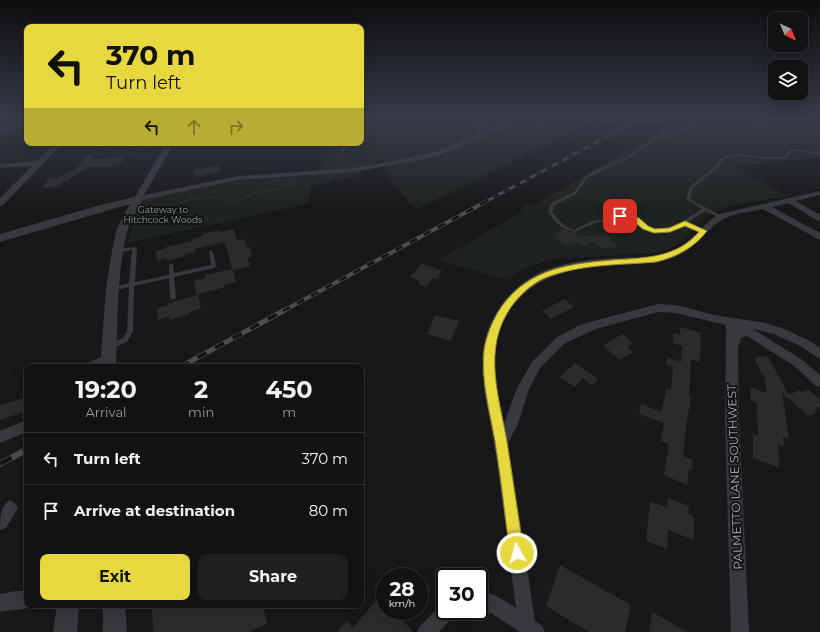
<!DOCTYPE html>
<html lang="en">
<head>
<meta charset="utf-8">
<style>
	body { margin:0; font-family:Montserrat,sans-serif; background:#1f1f21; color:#f1f3f6; height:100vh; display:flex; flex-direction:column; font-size:15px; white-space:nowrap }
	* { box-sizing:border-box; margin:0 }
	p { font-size:13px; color:#9c9da0 }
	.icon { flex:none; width:22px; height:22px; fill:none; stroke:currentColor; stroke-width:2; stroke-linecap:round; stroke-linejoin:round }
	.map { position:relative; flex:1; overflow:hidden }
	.side { position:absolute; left:24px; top:364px; width:340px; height:244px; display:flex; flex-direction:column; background:#121113; border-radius:8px; box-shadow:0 4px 16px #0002,0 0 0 1px #313133 }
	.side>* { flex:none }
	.banner { position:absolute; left:24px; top:24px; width:340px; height:122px; border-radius:8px; box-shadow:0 4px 16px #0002,0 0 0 1px #313133; background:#e8d840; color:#111; overflow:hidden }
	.needle { width:26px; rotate:136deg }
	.buttons { position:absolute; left:768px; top:12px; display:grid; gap:8px }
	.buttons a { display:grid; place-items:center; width:40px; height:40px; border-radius:8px; background:#121113; box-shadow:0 4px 16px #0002,0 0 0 1px #313133; font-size:20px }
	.speed { position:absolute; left:376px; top:568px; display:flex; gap:8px; font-size:20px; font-weight:700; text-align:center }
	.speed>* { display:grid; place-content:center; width:52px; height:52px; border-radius:50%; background:#121113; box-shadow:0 4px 16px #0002,0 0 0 1px #313133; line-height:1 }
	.speed small { font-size:10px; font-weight:400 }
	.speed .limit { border:2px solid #111; border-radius:6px; background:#fff; color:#111 }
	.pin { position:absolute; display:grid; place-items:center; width:34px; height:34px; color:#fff; margin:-17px; border-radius:8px; box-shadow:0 2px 6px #0006 }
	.me { position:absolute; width:44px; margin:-22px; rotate:353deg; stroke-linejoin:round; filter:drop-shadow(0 0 3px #0008) }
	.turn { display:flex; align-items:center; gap:14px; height:84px; padding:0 16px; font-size:18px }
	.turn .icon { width:52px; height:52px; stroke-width:2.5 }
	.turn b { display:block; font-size:28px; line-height:34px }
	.lanes { display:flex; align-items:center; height:38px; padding:0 16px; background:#0003; justify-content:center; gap:20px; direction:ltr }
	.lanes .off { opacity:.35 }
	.eta { display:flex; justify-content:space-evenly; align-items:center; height:68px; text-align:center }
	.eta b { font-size:24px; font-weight:700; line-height:28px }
	.cta { display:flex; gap:8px; margin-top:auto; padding:8px 16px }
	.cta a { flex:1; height:46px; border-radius:8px; background:#e8d840; color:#111; font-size:16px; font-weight:700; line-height:46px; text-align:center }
	.cta a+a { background:#1f1f21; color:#f1f3f6 }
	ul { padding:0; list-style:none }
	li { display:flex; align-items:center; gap:12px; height:52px; padding:0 16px; border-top:1px solid #313133 }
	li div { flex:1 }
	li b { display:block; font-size:15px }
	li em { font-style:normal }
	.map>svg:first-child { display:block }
</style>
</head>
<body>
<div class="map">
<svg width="820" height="632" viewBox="0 0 820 632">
	<rect width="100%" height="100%" fill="#181719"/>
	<g fill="#1d2420">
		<polygon points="361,119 597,119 415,210 383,170 388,168 384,161 364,165 361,175 311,186 307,204 127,243 141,199 236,181 314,175 335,143 361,143"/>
		<path d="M680 119H820V157L734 166 787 196C764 201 732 202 712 214 699 221 694 229 684 239 676 247 665 250 654 253L550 259 524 269 507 280 439 260 523 211 520 209 521 207 526 204 534 205Z"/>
	</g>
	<g fill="#2b2a2d">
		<polygon points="90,154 94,159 126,156 120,164 115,164 113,167 90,167 71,177 68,181 63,181 58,187 42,188 50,178 56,178 76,169 83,160 81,157"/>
		<polygon points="218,165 220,172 195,177 194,170"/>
		<polygon points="234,229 237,241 245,239 247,247 250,247 252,256 248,258 250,266 233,270 236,282 225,285 225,287 196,295 194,281 205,278 205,275 232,269 225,242 195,249 195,252 185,254 185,256 167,261 167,258 157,261 156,251 166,249 166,247 193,241 193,238 203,236 202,234 219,230 220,232"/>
		<polygon points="562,229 583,236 608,235 617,247 600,249 595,242 588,243 585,246 577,243 571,246 556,240 558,238 554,236"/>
		<polygon points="422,263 442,271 437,279 433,278 426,287 418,284 420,281 410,277"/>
		<polygon points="198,295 201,308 190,312 190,314 169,320 169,316 158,320 157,308 169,305 168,303"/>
		<polygon points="564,299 574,307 551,319 542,311"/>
		<polygon points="435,315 459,321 451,341 427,334"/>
		<polygon points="680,327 701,333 700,362 691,359 689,397 691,398 687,421 683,456 693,460 692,470 689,469 687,485 664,475 669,444 661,441 664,423 639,414 641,404 661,412 667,388 671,390 673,367 666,365 667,357 681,362 682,346 673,343 673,333 680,334"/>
		<polygon points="622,334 633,343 627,347 633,352 620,360 603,346"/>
		<polygon points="756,356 767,357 770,360 789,395 799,390 802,392 808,389 820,399 820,407 814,410 816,412 809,416 782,393 789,439 783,437 784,446 778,444 779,468 753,458 753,434 758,436 757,403 751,401 750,387 767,393 764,375 762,374 754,358 757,358"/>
		<polygon points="575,363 598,379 592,385 583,378 575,387 560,377"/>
		<polygon points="27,397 27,411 0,420 0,405"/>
		<polygon points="668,498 689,506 688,514 694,517 694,540 668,530 667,549 646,541 650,501 667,508"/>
		<polygon points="560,565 631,605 625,632 589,632 546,606"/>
		<polygon points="381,595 385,600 385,611 395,611 413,632 337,632 347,621 353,628"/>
		<polygon points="152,605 263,605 267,624 249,632 153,632"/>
		<polygon points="652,612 688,632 649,632"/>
	</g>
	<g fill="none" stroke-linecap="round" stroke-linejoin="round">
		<g stroke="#3e3f45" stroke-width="1" stroke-dasharray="1.5 2" stroke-linecap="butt">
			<polyline points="544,119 540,129 562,143 608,119"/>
			<polyline points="515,123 522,119"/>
			<polyline points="361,134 371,119"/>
			<path d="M150 147H156L153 154C144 156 137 154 128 155L131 151Z"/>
			<polyline points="93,154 130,153"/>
			<polyline points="91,155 113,147 115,144"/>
			<polyline points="337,163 347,156 347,151"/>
			<polyline points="346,163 357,143"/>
			<polyline points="181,203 190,199 215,197 233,202 254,193 282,188 296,181"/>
		</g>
		<polyline stroke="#3e3f45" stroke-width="1.5" stroke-dasharray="1.5 2.5" stroke-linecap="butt" points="137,218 140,219 169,213 183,202"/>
		<g fill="#39383e" fill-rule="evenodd">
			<path d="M693 119H696L694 126 690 129 677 134 655 140 629 158 587 178 576 194 555 205 552 211C558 220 564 227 574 230L592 221 607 219 620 215 639 219 651 229 665 230 682 223 687 218 695 214 702 209 686 199 690 187 715 166 719 160 726 156 737 154 766 157H784L788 151 794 149 820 152V154L794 151 790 153 786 159H766L737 156 728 158 722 162 718 168 693 188 690 199 722 216V217H718L705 211C700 215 693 218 688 223L705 230V232H703L686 225 665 232 650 231 635 221 620 217 608 221 595 223 575 232C562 229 555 223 548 211L552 203 574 192 585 176 627 156 653 138 675 132 688 127 691 125Z"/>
			<polygon points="760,120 763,121 763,134 761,135 759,134"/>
			<polygon points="478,126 487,126 495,131 493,132 485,128 480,128 490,133 487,134 477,130"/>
			<polygon points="135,247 137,248 135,282 169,275 169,265 171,263 173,265 174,273 211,265 209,252 211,250 213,252 216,266 214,268 174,277 176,298 173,300 170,298 169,278 134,286 133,332 127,342 111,348 109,348 108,346 109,344 123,338 127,332 129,287 113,291 110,289 111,288 129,283 132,250 118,253 116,251 118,249"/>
		</g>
		<g fill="#39383e" fill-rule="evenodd">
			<polygon points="27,124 27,128 0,131 0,127"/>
			<polygon points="505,125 510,126 438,156 393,165 352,172 238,180 138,201 134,199 166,143 174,143 144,195 238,176 352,168 393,161 433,152"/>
			<polygon points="55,143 63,143 3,205 0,206 0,198 32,166 0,168 0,164 37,161"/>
			<path d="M820 191V195L796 201 820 215V222L788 203 772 207 820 233V240L763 209C751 212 733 213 722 220 701 233 697 250 669 259 643 267 614 263 588 267 541 274 499 300 495 352 493 376 499 400 504 424L517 388 532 362 557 337 578 326 590 322 658 304 676 305 714 315 765 323 782 328 808 340 820 348V359L800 346 774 334 753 329 801 359 820 375V387L816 386 793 365 747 336 741 338 738 348 739 418 749 632H731L725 418 726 325 676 313 658 312 596 329 565 343 540 368 529 389 518 424 508 443 535 621 542 626 545 632H520L486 610 479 607V589L498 597 516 608C509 555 503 502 495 449 490 415 478 379 484 344 490 315 510 288 537 274 573 256 617 259 656 256 669 253 681 248 690 239 700 231 707 221 719 214Z"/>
			<path d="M107 354 111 356 113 359C108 369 94 367 84 367L86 364Z"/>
			<polygon points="27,420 27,432 0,443 0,431"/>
			<path d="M10 500 15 503 18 508 6 528 0 530C0 518 0 506 10 500Z"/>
			<path d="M16 591H27V605H34L33 606C23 610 11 610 0 612V594Z"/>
			<polygon points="445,603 445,611 456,611 453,617 439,632 417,632 420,626 441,605"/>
		</g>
		<g fill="#39383e" fill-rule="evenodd">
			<path d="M138 196 143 199C138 209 131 219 128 229 116 273 118 322 116 367H100L106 289 112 251 117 228 130 204 0 242V234L97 206Z"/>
			<polygon points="57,605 79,605 77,632 53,632"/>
			<polygon points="103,605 125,605 127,632 103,632"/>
		</g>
		<g stroke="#4c4c53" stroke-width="3">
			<g id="rail-far3">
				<polyline points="361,121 362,119"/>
				<polyline points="339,156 347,143"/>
				<polyline points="483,203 640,119"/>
			</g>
		</g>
		<g stroke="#4c4c53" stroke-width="4">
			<polyline id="rail-far2" points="283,311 485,202"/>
		</g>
		<g stroke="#4c4c53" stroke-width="5">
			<g id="rail-far1">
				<polyline points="180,367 285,310"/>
				<polyline points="24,451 27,450"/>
			</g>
		</g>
		<g stroke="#4c4c53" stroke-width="6">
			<polyline id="rail" points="0,464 26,450"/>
		</g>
		<use href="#rail-far3" stroke="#131214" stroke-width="2" stroke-dasharray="6" stroke-linecap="butt"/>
		<use href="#rail-far2" stroke="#131214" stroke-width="2.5" stroke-dasharray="8" stroke-linecap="butt"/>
		<use href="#rail-far1" stroke="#131214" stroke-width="3.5" stroke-dasharray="10" stroke-linecap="butt"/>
		<use href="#rail" stroke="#131214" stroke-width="4.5" stroke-dasharray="13" stroke-linecap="butt"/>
	</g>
	<linearGradient id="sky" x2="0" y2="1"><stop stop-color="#0d0d0e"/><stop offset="0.57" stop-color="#373c49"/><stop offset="1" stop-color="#373c49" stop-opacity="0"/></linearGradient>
	<rect width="820" height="208" fill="url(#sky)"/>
	<path fill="#e8d840" stroke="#978c2a" d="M620 214 639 218 648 226 655 229 669 228 685 221 707 231C694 248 676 257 656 262 620 265 580 264 545 278 531 284 520 295 511 307 482 349 499 396 507 442 513 479 518 516 524 553L522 558 517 559 512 558 510 553C505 516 501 478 495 441 490 412 481 381 484 351 486 336 493 319 502 306 530 268 569 264 612 260 644 258 677 258 699 232L685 226 670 232 654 233 643 229 634 222 617 218V215Z"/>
	<g text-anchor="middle" stroke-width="4" stroke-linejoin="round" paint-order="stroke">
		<g font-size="9" fill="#82a28c" stroke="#131214">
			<text x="163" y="213">Gateway to<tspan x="163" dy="10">Hitchcock Woods</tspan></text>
		</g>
		<g font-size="12" fill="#aaabb8" stroke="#131214">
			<text transform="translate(735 477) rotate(-92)" y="4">PALMETTO LANE SOUTHWEST</text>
		</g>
	</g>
</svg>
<div class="buttons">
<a><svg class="needle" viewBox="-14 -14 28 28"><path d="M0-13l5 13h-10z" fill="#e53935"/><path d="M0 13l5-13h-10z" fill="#9c9da0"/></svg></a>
<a><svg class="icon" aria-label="layers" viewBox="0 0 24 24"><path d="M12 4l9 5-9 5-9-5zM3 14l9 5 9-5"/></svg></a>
</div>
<div class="speed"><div>28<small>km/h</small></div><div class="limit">30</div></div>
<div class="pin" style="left:620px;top:216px;background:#d93025"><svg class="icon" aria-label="arrive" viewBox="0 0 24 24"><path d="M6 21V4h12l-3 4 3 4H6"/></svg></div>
<svg class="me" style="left:517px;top:553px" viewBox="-20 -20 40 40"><circle r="17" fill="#e8d840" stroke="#fff" stroke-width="3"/><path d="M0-11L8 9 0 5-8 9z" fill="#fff"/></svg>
<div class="banner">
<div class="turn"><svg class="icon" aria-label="left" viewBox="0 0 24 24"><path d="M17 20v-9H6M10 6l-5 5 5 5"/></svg><div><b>370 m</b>Turn left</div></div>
<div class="lanes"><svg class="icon" aria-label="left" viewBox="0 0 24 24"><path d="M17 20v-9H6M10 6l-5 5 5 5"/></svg><svg class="icon off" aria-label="ahead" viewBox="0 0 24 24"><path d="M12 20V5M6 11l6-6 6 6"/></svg><svg class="icon off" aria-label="right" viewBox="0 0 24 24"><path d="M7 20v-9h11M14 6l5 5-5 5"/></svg></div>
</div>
<section class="side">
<div class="eta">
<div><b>19:20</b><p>Arrival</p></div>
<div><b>2</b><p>min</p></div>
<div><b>450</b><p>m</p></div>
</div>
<ul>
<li><svg class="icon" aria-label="left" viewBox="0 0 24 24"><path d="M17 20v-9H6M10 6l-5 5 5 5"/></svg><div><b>Turn left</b></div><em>370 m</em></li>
<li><svg class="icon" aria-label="arrive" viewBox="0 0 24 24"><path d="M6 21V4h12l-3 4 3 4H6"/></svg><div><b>Arrive at destination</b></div><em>80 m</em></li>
</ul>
<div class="cta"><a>Exit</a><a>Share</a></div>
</section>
</div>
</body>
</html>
